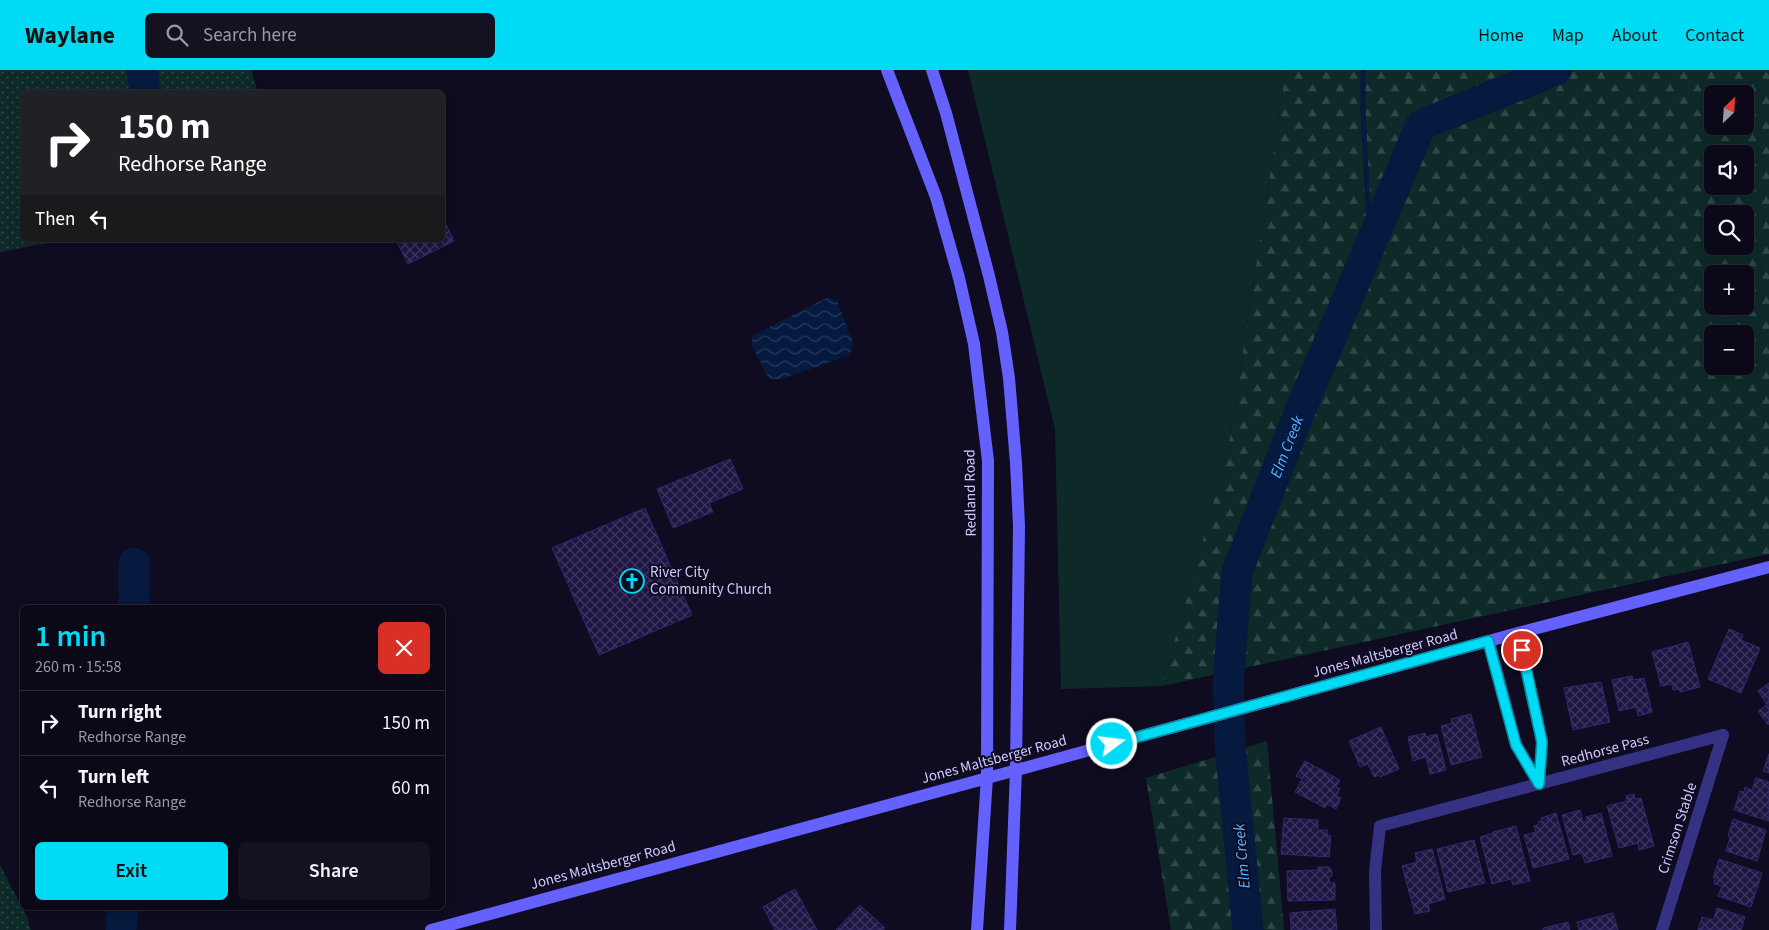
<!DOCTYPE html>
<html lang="en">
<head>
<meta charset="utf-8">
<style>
	body { margin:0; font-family:"Source Sans 3",sans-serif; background:#141121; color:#f1f3f6; height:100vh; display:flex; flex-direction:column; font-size:19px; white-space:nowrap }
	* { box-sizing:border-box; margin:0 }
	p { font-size:16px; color:#9a9aa2 }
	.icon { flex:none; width:28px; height:28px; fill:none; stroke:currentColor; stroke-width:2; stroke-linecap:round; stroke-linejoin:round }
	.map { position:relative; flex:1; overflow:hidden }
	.panel { position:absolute; left:20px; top:535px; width:425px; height:305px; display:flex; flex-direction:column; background:#0b0818; border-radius:8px; box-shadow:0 2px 12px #0003,0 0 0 1px #2b2937 }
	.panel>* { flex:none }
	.top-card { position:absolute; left:20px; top:20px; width:425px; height:152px; border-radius:8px; box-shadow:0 2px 12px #0003,0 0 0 1px #2b2937; background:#202124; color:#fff; overflow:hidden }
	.needle { width:32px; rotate:25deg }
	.tools { position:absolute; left:1704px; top:15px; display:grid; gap:10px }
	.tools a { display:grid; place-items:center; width:50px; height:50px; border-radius:8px; background:#0b0818; box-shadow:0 2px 12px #0003,0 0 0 1px #2b2937; font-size:25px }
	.pin { position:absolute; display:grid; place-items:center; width:42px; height:42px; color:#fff; margin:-21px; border:2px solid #fff; border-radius:50%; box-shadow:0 1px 5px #0007 }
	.me { position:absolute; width:55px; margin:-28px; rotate:75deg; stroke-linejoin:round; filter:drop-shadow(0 0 4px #0008) }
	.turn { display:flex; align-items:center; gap:18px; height:105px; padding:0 15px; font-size:22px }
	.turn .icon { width:65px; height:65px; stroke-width:2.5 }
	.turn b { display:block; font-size:35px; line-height:42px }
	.then { display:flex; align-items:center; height:48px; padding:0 15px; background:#0003; gap:10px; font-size:19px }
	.round { display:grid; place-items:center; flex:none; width:52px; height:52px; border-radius:8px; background:#141121 }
	.overview { display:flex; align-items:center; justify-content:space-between; height:85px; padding:0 15px }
	h1 { font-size:30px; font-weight:600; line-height:38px; color:#00dbf5 }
	.primary-button { display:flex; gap:10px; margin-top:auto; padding:10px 15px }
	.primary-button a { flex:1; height:58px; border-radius:8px; background:#00dbf5; color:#111; font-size:20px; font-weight:600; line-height:58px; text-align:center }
	.primary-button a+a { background:#141121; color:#f1f3f6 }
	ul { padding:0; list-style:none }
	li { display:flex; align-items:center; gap:15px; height:65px; padding:0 15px; border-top:1px solid #2b2937 }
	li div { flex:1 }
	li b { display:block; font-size:19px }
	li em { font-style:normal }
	header { display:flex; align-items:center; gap:30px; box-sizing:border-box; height:70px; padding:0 25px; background:#00dbf5; color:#111 }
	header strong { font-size:24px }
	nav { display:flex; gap:28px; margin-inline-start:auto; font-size:18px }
	.search { width:350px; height:45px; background:#141121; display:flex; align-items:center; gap:12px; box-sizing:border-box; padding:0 18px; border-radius:8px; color:#9a9aa2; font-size:19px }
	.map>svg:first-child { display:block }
</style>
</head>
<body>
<header>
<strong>Waylane</strong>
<div class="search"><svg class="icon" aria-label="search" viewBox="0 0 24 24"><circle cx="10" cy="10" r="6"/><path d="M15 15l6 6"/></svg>Search here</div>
<nav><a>Home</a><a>Map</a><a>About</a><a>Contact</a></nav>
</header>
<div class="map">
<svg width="1769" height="860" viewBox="0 0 1769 860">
	<defs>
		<pattern id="forest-firs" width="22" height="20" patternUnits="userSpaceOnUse" patternTransform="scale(1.25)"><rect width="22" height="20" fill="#0d2a29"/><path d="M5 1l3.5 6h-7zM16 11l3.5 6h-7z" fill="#2f4849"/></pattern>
		<pattern id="park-dots" width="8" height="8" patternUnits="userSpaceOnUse" patternTransform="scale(1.25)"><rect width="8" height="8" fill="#0d2a29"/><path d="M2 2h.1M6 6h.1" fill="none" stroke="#2f4849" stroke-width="1.8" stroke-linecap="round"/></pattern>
		<pattern id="water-waves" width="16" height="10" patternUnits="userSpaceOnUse" patternTransform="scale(1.25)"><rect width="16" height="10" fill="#051a3e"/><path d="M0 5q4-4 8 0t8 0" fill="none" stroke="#283a5b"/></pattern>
		<pattern id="building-cross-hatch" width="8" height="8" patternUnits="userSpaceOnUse" patternTransform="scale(1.25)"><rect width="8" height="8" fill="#1f1542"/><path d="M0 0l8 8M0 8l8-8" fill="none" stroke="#3e365e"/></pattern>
	</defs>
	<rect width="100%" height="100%" fill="#0f0b20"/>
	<polygon fill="#0d2a29" points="968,0 1286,0 1228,380 1162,616 1061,619 1055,359"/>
	<g fill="url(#forest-firs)" fill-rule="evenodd">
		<path d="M1286 0H1769V484L1162 616 1228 380ZM1712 24H1745V56H1712ZM1712 84H1745V116H1712ZM1712 144H1745V176H1712ZM1712 204H1745V236H1712ZM1712 264H1745V296H1712Z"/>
		<polygon points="1267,671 1284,860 1171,860 1146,708"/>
	</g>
	<g fill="url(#park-dots)">
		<polygon points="0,0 251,0 258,22 22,22 22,170 63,170 0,182"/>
		<polygon points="0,795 27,847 31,860 0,860"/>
	</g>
	<polygon fill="url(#water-waves)" points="828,227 837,231 853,272 850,285 782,309 769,309 752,276 752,266"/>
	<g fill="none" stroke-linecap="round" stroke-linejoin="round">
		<polyline stroke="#051a3e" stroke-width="5" points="1363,0 1363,41 1370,177"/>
		<g stroke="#051a3e" stroke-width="31">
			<polyline points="142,0 145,22"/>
			<polyline points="134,493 134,538"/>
			<polyline points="121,860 123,838"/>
			<path id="s1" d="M1248 860 1230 675 1228 613 1237 502 1300 341 1421 55 1556 0"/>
		</g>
	</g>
	<g fill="url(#building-cross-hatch)" stroke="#352670">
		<polygon points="442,146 454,171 408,194 396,170 442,170"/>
		<polygon points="730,389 743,419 709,433 713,442 673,458 657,419"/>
		<polygon points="645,438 692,545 599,585 552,478"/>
		<polygon points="1729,559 1743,565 1741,570 1760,578 1741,623 1708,609"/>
		<polygon points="1688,572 1700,617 1680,622 1679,619 1673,620 1672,614 1661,616 1652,582"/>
		<polygon points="1632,606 1633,610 1644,608 1652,642 1638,646 1636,637 1619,641 1612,610"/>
		<polygon points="1601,612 1610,652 1573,660 1564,618"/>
		<polygon points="1769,613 1769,654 1768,655 1758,641 1767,635 1758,621"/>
		<polygon points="1471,644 1482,687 1451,695 1441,656 1452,653 1451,649"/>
		<polygon points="1381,657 1399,699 1380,707 1379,705 1374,707 1368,694 1360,697 1349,671"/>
		<polygon points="1425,663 1426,667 1437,664 1446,700 1430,704 1426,687 1413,691 1408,667"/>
		<polygon points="1769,684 1769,703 1763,701"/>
		<polygon points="1305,691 1340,710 1336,717 1340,719 1336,726 1341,728 1336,739 1327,734 1325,738 1295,722 1302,709 1296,706"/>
		<polygon points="1756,708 1769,712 1769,751 1734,740 1740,721 1744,722 1745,717 1752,720"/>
		<polygon points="1634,724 1635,729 1641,728 1654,776 1639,780 1638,773 1619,778 1607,736 1627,731 1626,726"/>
		<polygon points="1580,740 1583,752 1587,751 1586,747 1601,743 1612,786 1585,793 1582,783 1573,785 1562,745"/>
		<polygon points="1556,743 1569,789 1533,798 1524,765 1536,762 1534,756 1539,754 1538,752 1542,751 1541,748"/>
		<polygon points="1284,748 1318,750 1318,760 1327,760 1327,765 1331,766 1329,787 1281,784"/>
		<polygon points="1733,749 1766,760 1757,791 1726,781 1730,767 1728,766"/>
		<polygon points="1516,756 1530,811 1513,815 1511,809 1492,814 1480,767 1493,763 1493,762"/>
		<polygon points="1474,770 1485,813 1448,822 1437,779"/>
		<polygon points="1432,779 1445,829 1428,834 1430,841 1415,844 1402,796 1417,792 1415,783"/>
		<polygon points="1719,789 1762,803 1751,837 1718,826 1722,816 1714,814 1715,809 1713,808"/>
		<polygon points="1318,797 1329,797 1332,801 1332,806 1329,807 1330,813 1335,813 1335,830 1288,831 1287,801 1318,800"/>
		<polygon points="795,819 817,860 775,860 763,837"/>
		<polygon points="860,835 885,858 883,860 836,860"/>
		<polygon points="1717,838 1745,847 1741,860 1698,860 1702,847 1713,850"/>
		<polygon points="1335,839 1337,860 1291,860 1290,843"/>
		<polygon points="1613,843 1618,860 1579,860 1577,852"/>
		<polygon points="1568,852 1570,860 1543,860 1543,858"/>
	</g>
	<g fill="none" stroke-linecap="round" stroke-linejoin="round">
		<g stroke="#353283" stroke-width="12">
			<polyline points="1518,563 1542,672 1539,714"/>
			<polyline points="1489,571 1516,675 1539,714"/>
			<polyline points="1376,860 1375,801 1380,756 1723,665"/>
			<polyline points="1662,860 1723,665"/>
		</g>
		<g stroke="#6561ff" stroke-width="12">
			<polyline points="887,0 936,127 959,208 974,274 988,391 987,707 977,860"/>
			<polyline points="932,0 946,43 989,206 1002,262 1009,308 1016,393 1019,456 1016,699 1010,860"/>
			<polyline points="431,860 1518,563 1769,497"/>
		</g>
	</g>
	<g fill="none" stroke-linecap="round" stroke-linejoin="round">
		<g stroke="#008e9f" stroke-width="12">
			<polyline id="route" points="1112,674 1488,571 1516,675 1539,714 1542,672 1522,580"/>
		</g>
		<use href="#route" stroke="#00dbf5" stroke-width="9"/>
	</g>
	<defs>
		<g id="church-ring" transform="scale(1.25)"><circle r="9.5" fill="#0f0b20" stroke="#00dbf5" stroke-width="1.5"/><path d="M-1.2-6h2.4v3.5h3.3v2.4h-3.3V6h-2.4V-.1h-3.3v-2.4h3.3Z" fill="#00dbf5"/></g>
	</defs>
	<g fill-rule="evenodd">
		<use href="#church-ring" x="632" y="511"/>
	</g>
	<g text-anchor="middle" stroke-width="4" stroke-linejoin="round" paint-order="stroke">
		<g font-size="15" fill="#d0caff" stroke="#0f0b20">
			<text transform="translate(970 423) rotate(-91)" y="5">Redland Road</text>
			<text transform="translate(1385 583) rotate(-15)" y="5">Jones Maltsberger Road</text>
			<text transform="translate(1605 680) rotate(-15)" y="5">Redhorse Pass</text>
			<text transform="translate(994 689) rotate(-15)" y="5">Jones Maltsberger Road</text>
			<text transform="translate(1677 758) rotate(-72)" y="5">Crimson Stable</text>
			<text transform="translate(603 795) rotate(-15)" y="5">Jones Maltsberger Road</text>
		</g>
		<g font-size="15" fill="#d0caff" stroke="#0f0b20" text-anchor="start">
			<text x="650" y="507">River City<tspan x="650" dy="17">Community Church</tspan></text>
		</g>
		<g font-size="16" font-style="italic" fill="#58b1ff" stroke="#0f0b20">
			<text dy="6" stroke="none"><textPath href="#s1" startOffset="494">Elm Creek</textPath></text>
			<text transform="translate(1241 786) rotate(-95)" y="6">Elm Creek</text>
		</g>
	</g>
</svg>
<div class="tools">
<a><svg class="needle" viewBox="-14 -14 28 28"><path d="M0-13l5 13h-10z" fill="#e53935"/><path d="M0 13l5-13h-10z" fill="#9a9aa2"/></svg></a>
<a><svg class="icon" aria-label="sound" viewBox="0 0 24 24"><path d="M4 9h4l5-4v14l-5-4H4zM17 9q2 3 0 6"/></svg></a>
<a><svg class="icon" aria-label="search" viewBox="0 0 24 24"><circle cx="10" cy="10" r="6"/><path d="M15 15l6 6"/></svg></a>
<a>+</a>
<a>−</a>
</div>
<div class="pin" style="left:1522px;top:580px;background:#d93025"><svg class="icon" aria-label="arrive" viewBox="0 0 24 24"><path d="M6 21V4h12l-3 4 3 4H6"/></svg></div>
<svg class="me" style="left:1112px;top:674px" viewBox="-20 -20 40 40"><circle r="17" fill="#00dbf5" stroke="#fff" stroke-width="3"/><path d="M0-11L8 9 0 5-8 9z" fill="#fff"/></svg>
<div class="top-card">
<div class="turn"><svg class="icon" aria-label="right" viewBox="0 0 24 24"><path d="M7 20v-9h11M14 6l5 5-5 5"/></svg><div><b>150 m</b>Redhorse Range</div></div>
<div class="then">Then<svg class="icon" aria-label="left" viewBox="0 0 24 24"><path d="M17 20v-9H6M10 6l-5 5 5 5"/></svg></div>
</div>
<section class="panel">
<div class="overview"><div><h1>1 min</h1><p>260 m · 15:58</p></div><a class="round" style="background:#d93025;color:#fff"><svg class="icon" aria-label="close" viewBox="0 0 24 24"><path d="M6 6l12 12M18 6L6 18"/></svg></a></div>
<ul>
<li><svg class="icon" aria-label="right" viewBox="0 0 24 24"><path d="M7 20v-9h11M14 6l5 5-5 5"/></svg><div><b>Turn right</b><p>Redhorse Range</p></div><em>150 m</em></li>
<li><svg class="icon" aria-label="left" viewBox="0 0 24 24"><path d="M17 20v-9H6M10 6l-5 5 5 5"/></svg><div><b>Turn left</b><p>Redhorse Range</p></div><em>60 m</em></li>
</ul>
<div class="primary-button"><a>Exit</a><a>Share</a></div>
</section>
</div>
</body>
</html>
